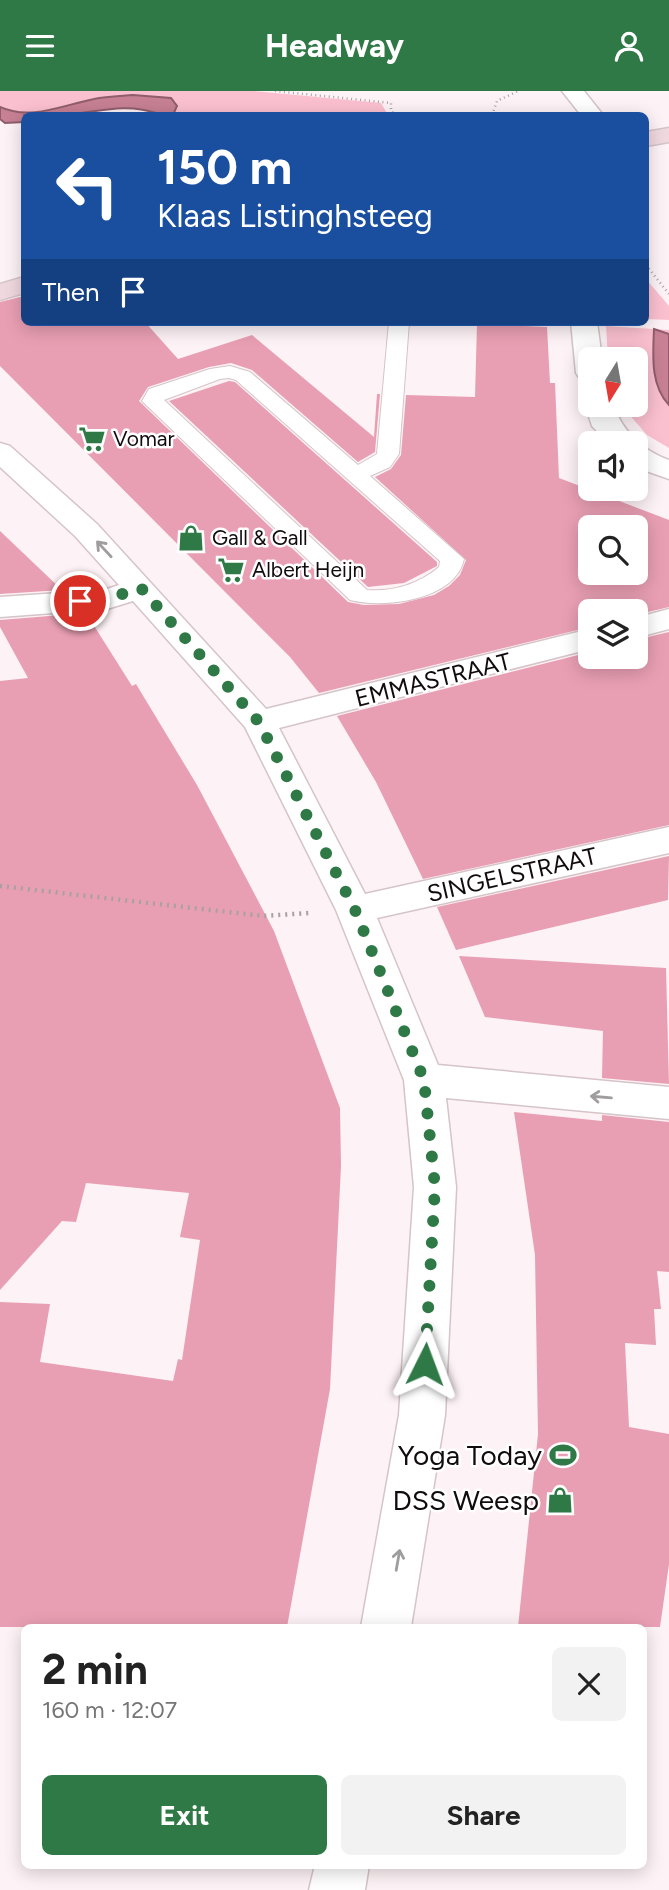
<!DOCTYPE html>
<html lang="en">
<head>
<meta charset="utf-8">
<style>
	body { margin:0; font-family:Figtree,sans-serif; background:#f2f2f2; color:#222; height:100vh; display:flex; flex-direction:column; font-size:26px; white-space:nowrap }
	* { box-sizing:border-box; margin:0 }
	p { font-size:23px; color:#767676 }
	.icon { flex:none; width:38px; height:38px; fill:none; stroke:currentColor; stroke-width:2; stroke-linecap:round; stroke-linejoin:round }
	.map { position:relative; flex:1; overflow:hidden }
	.sheet { position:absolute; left:21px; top:1533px; width:626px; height:245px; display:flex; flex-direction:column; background:#fff; border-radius:10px; box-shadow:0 4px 18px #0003 }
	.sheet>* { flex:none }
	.top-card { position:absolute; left:21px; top:21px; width:628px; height:214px; border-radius:10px; box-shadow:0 4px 18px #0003; background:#1a4fa0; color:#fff; overflow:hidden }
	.needle { width:46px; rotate:191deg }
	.controls { position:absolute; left:578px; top:256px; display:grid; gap:14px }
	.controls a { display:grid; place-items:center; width:70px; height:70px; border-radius:10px; background:#fff; box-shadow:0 4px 18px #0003; font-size:35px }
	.pin { position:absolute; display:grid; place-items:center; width:60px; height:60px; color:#fff; margin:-30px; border:4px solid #fff; border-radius:50%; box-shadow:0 2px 7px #0007 }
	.me { position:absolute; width:77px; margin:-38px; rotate:3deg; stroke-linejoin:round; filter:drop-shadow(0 0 5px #0008) }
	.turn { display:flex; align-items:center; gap:24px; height:147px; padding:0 21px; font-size:32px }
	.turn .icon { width:91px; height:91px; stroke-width:2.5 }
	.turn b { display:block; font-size:49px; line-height:60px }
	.then { display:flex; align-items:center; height:66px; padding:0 21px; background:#0003; gap:14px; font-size:26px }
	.round { display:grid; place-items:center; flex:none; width:74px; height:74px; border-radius:10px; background:#f2f2f2 }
	.overview { display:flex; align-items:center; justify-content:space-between; height:119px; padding:0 21px }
	h1 { font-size:42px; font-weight:700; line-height:52px }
	.primary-button { display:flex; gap:14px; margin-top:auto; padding:14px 21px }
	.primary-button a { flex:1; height:80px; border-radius:10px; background:#2f7947; color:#fff; font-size:28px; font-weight:700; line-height:80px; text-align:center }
	.primary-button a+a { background:#f2f2f2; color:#222 }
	header { display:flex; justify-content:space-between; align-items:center; height:91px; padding:0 21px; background:#2f7947; color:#fff; font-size:32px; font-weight:700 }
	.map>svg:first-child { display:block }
</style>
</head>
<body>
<header><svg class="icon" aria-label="menu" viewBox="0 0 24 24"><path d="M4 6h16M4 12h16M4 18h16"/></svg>Headway<svg class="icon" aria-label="person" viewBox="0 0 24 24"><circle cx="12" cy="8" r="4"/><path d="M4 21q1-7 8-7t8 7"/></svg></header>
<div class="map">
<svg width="669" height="1799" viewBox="0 0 669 1799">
	<rect width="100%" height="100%" fill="#fdf2f5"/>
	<g fill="#fbc0d0">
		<path d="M0 0H254L381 12 388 24H173L177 15 175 10C147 0 56 21 20 23L0 16Z"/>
		<polygon points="646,188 669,215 669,229 646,228"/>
		<polygon points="606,235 669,239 669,243 655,238 661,305 669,314 669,357 647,344 620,313 635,313 635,268 608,268"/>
	</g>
	<g fill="#c78094" stroke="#905d6c" stroke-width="2">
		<path d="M133 4 171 7 177 15 173 24H155L156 22C123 11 96 22 63 24 51 25 37 24 24 24V31L5 32 0 28V16C30 30 63 14 94 8 106 5 120 5 133 4Z"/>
		<path d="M654 238 669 243V314C650 294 653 264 654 238Z"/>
	</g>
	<g fill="#e99fb3" fill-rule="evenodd">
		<path d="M24 205V231H145L178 268 252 244 374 346 377 303H380L375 361 358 371 252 279 231 272 209 276 148 296 139 310 348 511 364 514 399 513 434 504 449 495 460 484 466 469 375 386 391 378 401 364 406 304 475 306 477 233 547 236 550 292H555L559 387 669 429V516L635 524V520H590V536L319 602 290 566 0 275V211ZM590 436H635V481H590Z"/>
		<polygon points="229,290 235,291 437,471 437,475 404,492 368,496 169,310"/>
		<polygon points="0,440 62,499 0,503"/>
		<polygon points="86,522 132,595 136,593 197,694 274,840 340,1017 341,1075 330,1298 287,1536 0,1536 0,1211 50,1213 40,1271 173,1290 178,1268 182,1269 200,1149 180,1146 189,1102 86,1092 76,1131 62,1130 0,1199 0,590 28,587 0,536 0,529"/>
		<polygon points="669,541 669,734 423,788 376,691 337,625 590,561 590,565 635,565 635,549"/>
		<polygon points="669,765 668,809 456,859 437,816"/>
		<polygon points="459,865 666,877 669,993 602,987 603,940 485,926"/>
		<polygon points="514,1021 602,1030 602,1024 669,1031 669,1181 657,1180 661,1218 654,1218 656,1254 625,1252 629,1336 669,1343 669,1473 660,1536 518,1536 538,1343 535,1164"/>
	</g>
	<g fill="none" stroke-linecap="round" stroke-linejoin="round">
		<g stroke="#d5c4c8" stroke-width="2">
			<path id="lane" d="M389 231H409L399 363 390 376 370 385 464 468C456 509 384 518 350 509L142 310 149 298 210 278 230 275 250 281 358 374 377 363ZM229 287 236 289 440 470 439 476C419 493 393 501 367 499L164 309 220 288Z"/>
		</g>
		<g stroke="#d5c4c8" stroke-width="3">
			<g id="street">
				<polygon points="562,0 584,0 603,24 581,24"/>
				<polygon points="571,231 597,231 602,268 590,268 590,290 580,288 576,282"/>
				<path d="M589 307 590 313H613C622 340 643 360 669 369V388L635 376V352H608L592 335 585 313Z"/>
				<polygon points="0,352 10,355 97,433 266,618 590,538 590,558 279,637 365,803 669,736 669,762 377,827 438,974 669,996 669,1028 446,1007 456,1096 445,1324 411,1536 361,1536 399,1324 414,1096 404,989 336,819 245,636 133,510 107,518 0,526 0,506 104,499 119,494 75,445 0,376"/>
				<polygon points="669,518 669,538 635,547 635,527"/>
				<polygon points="315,1774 369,1774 365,1799 309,1799"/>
			</g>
		</g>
		<g stroke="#d5c4c8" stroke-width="3">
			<g id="secondary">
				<polygon points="669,37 669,51 646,55 646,41"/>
				<polygon points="24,186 24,202 0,209 0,193"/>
			</g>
		</g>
		<g stroke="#a9a0a3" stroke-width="2.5" stroke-dasharray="1 3.5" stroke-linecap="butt">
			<polyline points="275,0 391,12 391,20 396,24"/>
			<polyline points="492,24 497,10 518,0"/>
			<polyline points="646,174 669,203"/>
		</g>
		<polyline stroke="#a9a0a3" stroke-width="4.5" stroke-dasharray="2 5" stroke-linecap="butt" points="0,795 263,825 309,822"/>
		<use href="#lane" fill="#fff" fill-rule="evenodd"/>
		<use href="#street" fill="#fff" fill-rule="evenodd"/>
		<use href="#secondary" fill="#f0d8df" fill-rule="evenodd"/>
	</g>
	<defs><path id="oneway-shaft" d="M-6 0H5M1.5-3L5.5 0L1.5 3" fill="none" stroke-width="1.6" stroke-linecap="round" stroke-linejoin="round" transform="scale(1.75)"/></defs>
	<g stroke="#a09d9e">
		<use href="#oneway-shaft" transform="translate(104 458) rotate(-133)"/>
		<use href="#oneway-shaft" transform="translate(601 1006) rotate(-175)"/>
		<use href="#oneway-shaft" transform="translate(398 1469) rotate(-80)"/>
	</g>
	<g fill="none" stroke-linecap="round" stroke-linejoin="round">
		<polyline stroke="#2f7947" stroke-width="12" stroke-dasharray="0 21.6" points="80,510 107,508 141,497 259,631 355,819 424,989 435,1096 425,1273"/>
	</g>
	<defs>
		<g id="supermarket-bare" transform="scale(2.1)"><path d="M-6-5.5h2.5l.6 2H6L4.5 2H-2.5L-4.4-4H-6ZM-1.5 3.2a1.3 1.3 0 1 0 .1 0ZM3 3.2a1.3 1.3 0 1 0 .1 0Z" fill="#2f7947" stroke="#fff" stroke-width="2.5" paint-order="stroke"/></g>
		<g id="shop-bare" transform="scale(2.1)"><path d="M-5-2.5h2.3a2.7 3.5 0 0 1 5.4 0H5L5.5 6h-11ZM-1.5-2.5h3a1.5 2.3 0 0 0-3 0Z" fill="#2f7947" stroke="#fff" stroke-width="2.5" paint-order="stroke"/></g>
		<g id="stadium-bare" transform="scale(2.1)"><path d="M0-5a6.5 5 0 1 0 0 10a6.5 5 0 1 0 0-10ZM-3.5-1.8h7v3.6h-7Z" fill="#2f7947" stroke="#fff" stroke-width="2.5" paint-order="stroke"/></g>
	</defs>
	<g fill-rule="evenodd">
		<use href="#supermarket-bare" x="92" y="348"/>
		<use href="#shop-bare" x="191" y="447"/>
		<use href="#supermarket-bare" x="231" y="479"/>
		<use href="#stadium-bare" x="563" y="1364"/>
		<use href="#shop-bare" x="560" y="1409"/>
	</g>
	<g text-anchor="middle" stroke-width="5" stroke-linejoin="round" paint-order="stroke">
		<g font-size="21" fill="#110b0d" stroke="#fff" text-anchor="start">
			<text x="113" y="355">Vomar</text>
			<text x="212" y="454">Gall &amp; Gall</text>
			<text x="252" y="486">Albert Heijn</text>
		</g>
		<g font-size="24" fill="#110b0d" stroke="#fff">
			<text transform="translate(433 589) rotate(-14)" y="8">EMMASTRAAT</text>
			<text transform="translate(512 784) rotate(-13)" y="8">SINGELSTRAAT</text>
		</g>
		<g font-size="28" fill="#110b0d" stroke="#fff" text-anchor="end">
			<text x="542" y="1374">Yoga Today</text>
			<text x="539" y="1419">DSS Weesp</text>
		</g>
	</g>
</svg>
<div class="controls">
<a><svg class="needle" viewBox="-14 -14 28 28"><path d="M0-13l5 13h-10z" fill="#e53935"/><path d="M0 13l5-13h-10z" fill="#767676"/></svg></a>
<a><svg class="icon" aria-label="sound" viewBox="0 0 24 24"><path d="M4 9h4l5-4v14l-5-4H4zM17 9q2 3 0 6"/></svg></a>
<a><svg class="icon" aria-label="search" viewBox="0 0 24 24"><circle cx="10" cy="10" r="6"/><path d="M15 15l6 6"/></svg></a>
<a><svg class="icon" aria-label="layers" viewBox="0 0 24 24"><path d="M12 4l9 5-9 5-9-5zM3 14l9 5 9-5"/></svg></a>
</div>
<div class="pin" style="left:80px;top:510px;background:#d93025"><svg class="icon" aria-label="arrive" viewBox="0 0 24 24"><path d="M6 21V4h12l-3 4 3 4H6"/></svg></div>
<svg class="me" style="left:425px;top:1273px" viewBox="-20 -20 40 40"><path d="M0-17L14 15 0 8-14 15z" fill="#2f7947" stroke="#fff" stroke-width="4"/></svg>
<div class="top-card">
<div class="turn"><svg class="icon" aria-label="left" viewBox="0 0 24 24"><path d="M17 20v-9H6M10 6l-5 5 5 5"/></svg><div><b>150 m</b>Klaas Listinghsteeg</div></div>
<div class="then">Then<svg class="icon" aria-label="arrive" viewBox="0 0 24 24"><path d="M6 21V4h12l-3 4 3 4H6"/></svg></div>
</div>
<section class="sheet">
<div class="overview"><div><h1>2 min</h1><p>160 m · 12:07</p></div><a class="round"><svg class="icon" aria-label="close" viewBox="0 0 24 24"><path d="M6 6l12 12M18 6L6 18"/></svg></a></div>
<div class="primary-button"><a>Exit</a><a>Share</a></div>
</section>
</div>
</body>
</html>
